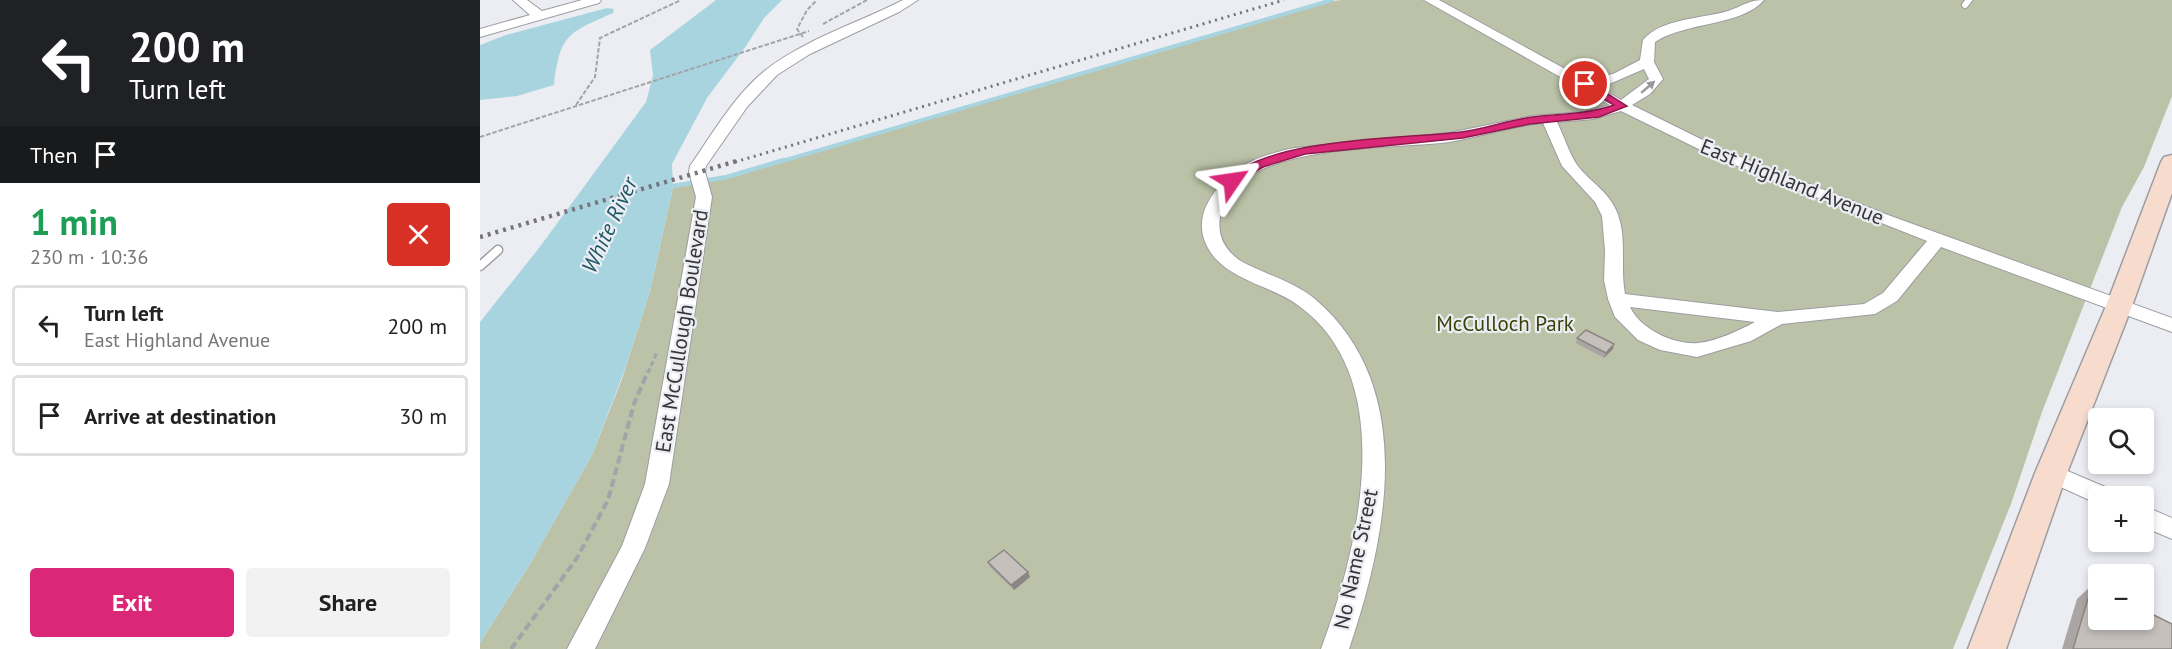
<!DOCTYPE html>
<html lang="en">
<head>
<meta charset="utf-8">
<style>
	body { margin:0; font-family:"PT Sans",sans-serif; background:#f2f2f2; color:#222; height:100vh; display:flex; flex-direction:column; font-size:22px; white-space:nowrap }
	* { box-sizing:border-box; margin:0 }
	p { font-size:20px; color:#767676 }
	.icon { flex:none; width:33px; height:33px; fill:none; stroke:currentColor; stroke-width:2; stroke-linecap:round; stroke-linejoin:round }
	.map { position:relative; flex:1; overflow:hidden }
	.sheet { display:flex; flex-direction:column; background:#fff; width:480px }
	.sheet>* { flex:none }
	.hud { background:#202124; color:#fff; overflow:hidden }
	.buttons { position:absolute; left:1608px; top:408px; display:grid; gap:12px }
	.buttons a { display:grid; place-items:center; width:66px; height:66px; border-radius:6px; background:#fff; box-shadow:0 3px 9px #0003; font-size:30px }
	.pin { position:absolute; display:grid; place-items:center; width:51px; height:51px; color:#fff; margin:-26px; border:3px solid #fff; border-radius:50%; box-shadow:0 2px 6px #0007 }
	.me { position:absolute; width:66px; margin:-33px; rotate:58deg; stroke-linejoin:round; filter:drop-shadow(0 0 4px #0008) }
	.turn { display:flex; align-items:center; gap:21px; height:126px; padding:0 30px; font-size:27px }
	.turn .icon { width:78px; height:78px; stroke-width:2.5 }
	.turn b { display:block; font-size:42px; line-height:51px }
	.then { display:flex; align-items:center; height:57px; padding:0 30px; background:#0003; gap:12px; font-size:22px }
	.round { display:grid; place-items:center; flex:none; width:63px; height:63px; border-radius:6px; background:#f2f2f2 }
	.head { display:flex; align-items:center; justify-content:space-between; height:102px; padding:0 30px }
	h1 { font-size:36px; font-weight:600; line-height:45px; color:#1e9e55 }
	.cta { display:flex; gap:12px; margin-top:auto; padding:12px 30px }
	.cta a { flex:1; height:69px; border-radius:6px; background:#db2777; color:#fff; font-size:24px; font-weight:600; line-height:69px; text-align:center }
	.cta a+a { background:#f2f2f2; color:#222 }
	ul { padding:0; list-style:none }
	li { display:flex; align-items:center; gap:18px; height:81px; margin:0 12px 9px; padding:0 18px; border:3px solid #e0e0e0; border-radius:6px }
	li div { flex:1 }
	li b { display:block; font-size:22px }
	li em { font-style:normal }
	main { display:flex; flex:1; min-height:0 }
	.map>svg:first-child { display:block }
</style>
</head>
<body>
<main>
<section class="sheet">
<div class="hud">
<div class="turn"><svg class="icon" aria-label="left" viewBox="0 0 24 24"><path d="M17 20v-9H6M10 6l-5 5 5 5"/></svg><div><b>200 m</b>Turn left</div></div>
<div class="then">Then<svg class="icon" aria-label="arrive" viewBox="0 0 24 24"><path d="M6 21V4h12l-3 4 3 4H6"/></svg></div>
</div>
<div class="head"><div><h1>1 min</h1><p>230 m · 10:36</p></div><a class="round" style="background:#d93025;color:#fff"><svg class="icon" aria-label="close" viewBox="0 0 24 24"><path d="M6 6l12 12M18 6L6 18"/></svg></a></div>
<ul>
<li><svg class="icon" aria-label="left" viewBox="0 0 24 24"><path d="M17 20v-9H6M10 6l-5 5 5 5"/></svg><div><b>Turn left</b><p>East Highland Avenue</p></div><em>200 m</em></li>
<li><svg class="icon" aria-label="arrive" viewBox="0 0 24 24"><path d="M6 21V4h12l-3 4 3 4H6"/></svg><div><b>Arrive at destination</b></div><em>30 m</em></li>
</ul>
<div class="cta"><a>Exit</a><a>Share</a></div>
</section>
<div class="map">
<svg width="1692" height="649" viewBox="0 0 1692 649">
	<rect width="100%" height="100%" fill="#ecedf3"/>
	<polygon fill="#bbc2a7" points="861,0 1692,0 1692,96 1664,167 1642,207 1562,412 1531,504 1473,649 0,649 0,643 50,564 112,455 142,379 170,291 193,187 247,177 834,4"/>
	<g fill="#a8d4e0">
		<polygon points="236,0 302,0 284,18 266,46 227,98 192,164 193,187 170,291 145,369 112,455 50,564 0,643 0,322 59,248 166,102 173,75 170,50"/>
		<path d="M127 8 134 9 133 13C88 33 80 34 74 85L37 96 0 100V45L26 35Z"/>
	</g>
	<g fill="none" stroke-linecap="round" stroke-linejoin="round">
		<polyline stroke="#a8d4e0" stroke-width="4" points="299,162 852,0"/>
		<polyline stroke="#a8d4e0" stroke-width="4.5" points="187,187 247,177 304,160"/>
		<g stroke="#9c9da2" stroke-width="8">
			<polyline id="service-far1" points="1485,5 1489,0"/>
		</g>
		<g stroke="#9c9da2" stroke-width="11">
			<polyline id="service" points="0,266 18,250"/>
		</g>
		<g stroke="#9c9da2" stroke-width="2">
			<g id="minor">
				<polygon points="33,0 47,0 62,11 102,0 121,0 119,3 0,37 0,29 50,15"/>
				<path d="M423 0H438L419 12 330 54 297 75 267 107 226 166 225 172 232 197 189 484 165 548 115 649H87L142 546 165 484 216 197 209 172 210 166C233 133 255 94 287 69 328 38 378 23 423 0Z"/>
				<path d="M944 0H959L1109 82 1135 73 1160 60 1163 40C1182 18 1221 19 1248 11 1263 6 1268 0 1284 0 1260 27 1207 21 1175 42L1174 62 1183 79 1170 94 1152 105 1245 151 1408 215 1692 318V332L1461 247 1417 301 1395 314 1302 324 1271 341 1217 357 1180 350 1158 340 1135 317 1128 299 1124 280 1125 251 1122 216 1115 202 1082 166 1063 123C1031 126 1000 137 969 142 911 150 759 141 741 212 736 233 743 248 759 260 783 274 814 281 836 300 938 388 907 537 869 649H841C878 550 921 380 819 306 790 284 742 280 726 244 710 210 744 175 772 161 785 155 800 151 815 148L969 133 1052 116 1104 112 1130 105ZM1164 69 1169 79 1141 100 1120 88ZM1141 111 1235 157 1447 241 1403 293 1384 304 1298 312 1145 294C1140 268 1147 240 1138 215 1131 193 1110 182 1097 165 1089 153 1084 136 1077 122L1113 119ZM1150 307 1275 322C1258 331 1237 341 1218 343 1194 345 1160 329 1150 307Z"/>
				<polygon points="1571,464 1630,489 1633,496 1618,496 1618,504 1563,479 1560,473 1563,467"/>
				<polygon points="1664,506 1692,518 1692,539 1664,527"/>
			</g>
		</g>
		<g stroke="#9c9da2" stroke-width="3">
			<polygon id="secondary" points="1692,155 1692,193 1652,306 1587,473 1526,649 1488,649 1555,473 1626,306 1681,162 1684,157"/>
		</g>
		<g stroke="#a3a4a8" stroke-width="2" stroke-dasharray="4.5 2" stroke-linecap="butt">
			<polyline points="343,24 387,0"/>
			<polyline points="323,37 317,29 327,10 337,0"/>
			<polyline points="96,105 115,77 120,38 201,0"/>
			<polyline points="0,137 329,31"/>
		</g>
		<polyline stroke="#a3a4a8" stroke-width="3" stroke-dasharray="5 3" stroke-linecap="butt" points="168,373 177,352"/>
		<polyline stroke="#a3a4a8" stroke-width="4" stroke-dasharray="8 4" stroke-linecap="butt" points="31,649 97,558 128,500 154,404 168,371"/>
		<use href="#service-far1" stroke="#fff" stroke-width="6"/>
		<use href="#service" stroke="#fff" stroke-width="8"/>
		<use href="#minor" fill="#fff" fill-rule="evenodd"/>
		<use href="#secondary" fill="#f7dcce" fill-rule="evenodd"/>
		<polyline stroke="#76767a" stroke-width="3" stroke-dasharray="2 4.5" stroke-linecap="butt" points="255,162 804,0"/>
		<polyline stroke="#76767a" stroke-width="4.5" stroke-dasharray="3 5" stroke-linecap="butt" points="0,237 260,160"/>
	</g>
	<g fill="#aaa5a3">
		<polygon points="1097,338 1133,349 1124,358 1096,343"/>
		<polygon points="508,562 550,577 534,590 510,567"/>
		<polygon points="1612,585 1692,649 1582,649 1597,599"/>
	</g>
	<g fill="#8b8684">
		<polygon points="1134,344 1133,349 1124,358 1126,353"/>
		<polygon points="548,572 550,577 534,590 531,585"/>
	</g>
	<g fill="#c6c0bd" stroke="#8b8684" stroke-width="1.5">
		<polygon points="1106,330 1134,344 1126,353 1097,338"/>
		<polygon points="524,550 548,572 531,585 508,562"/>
		<polygon points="1612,585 1618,588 1618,620 1664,620 1664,610 1692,624 1692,649 1593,649"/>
	</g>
	<defs><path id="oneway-solid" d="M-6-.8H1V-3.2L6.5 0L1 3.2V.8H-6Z" transform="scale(1.5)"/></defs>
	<use fill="#9a9a9c" href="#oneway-solid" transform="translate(1168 87) rotate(-41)"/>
	<path fill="#db2777" stroke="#8e194d" stroke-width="1.5" d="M1102 82H1109L1147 106 1119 117 1050 124 983 138 825 154 783 167 756 183H748L746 181C788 137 921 139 981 132 1005 129 1028 120 1053 117 1080 114 1108 114 1134 105L1102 87Z"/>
	<g text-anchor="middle" stroke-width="4.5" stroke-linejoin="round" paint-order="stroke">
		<g font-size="21" fill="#353538" stroke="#ecedf3">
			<text transform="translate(1312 182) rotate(22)" y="7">East Highland Avenue</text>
			<text transform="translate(202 331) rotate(-81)" y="7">East McCullough Boulevard</text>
			<text transform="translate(876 559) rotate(-78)" y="7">No Name Street</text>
		</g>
		<g font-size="21" fill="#394308" stroke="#ecedf3">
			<text x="1025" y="331">McCulloch Park</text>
		</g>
		<g font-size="22" font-style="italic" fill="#1d5865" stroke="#ecedf3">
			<text transform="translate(129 225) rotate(-65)" y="8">White River</text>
		</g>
	</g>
</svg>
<div class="buttons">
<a><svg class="icon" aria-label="search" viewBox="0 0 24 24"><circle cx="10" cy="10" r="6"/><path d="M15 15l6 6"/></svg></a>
<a>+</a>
<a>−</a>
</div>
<div class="pin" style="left:1105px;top:84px;background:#d93025"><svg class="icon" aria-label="arrive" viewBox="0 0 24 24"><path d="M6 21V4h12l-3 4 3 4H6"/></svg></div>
<svg class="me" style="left:752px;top:181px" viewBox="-20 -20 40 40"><path d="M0-17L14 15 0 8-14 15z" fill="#db2777" stroke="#fff" stroke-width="4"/></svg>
</div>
</main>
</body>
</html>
